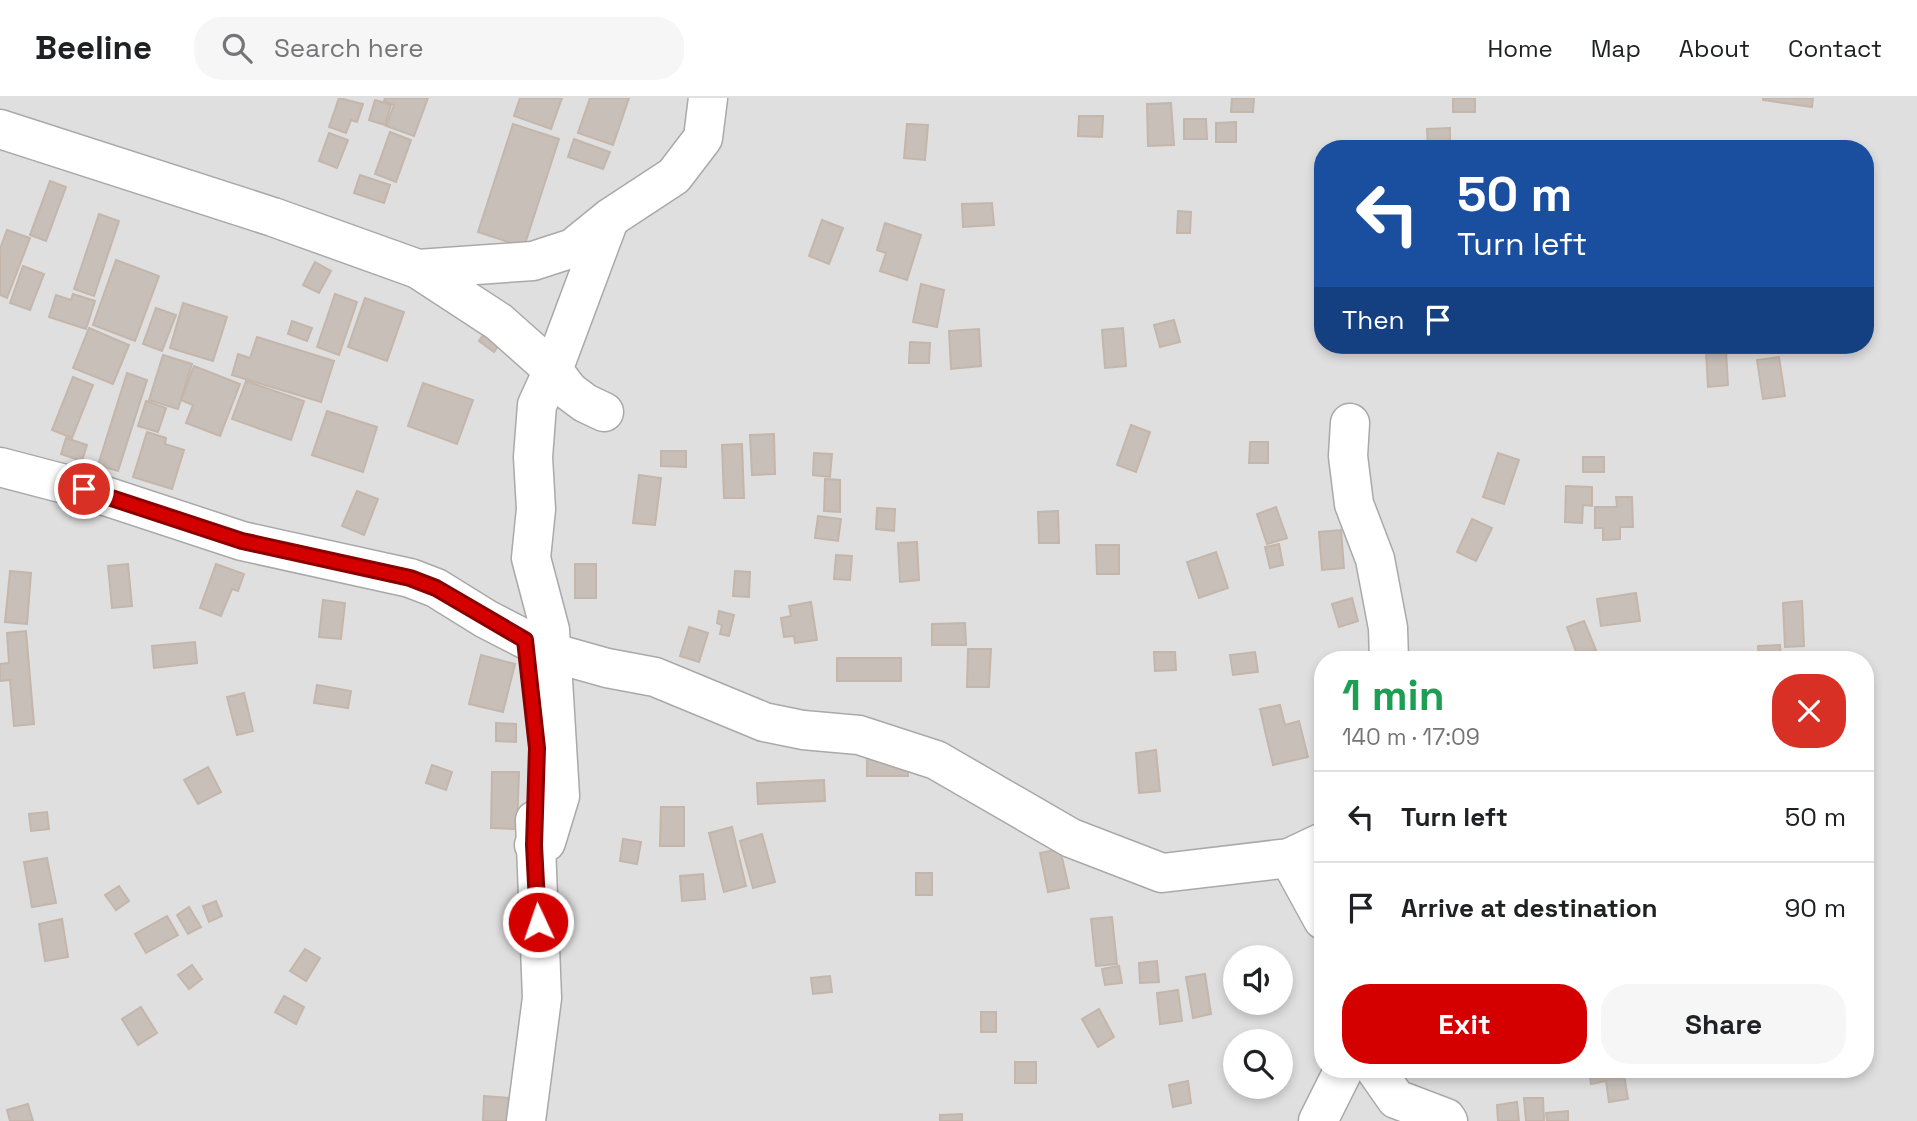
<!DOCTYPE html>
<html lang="en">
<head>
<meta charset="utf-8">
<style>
	body { margin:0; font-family:"Space Grotesk",sans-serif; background:#f6f6f6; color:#202124; height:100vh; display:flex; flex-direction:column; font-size:26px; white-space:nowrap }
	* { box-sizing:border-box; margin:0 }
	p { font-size:23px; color:#757577 }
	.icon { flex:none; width:38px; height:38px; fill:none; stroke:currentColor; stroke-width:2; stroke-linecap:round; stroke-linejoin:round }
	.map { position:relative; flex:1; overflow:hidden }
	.drawer { position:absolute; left:1314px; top:553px; width:560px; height:427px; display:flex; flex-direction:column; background:#fff; border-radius:28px; box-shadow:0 4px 10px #0003 }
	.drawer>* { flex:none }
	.guide { position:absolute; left:1314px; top:42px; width:560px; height:214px; border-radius:28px; box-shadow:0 4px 10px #0003; background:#1a4fa0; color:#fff; overflow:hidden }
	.fabs { position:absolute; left:1223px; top:847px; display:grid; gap:14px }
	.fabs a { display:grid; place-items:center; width:70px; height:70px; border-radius:50%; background:#fff; box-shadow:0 4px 10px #0003; font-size:35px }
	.pin { position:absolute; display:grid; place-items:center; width:60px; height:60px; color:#fff; margin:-30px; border:4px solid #fff; border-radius:50%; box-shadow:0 2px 7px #0007 }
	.me { position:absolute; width:77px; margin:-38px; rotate:357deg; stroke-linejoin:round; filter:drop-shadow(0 0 5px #0008) }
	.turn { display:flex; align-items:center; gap:24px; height:147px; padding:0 28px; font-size:32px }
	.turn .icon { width:91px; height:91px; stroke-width:2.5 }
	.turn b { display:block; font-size:49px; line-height:60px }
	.then { display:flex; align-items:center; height:66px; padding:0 28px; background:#0003; gap:14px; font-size:26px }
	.round { display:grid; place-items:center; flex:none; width:74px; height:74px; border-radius:28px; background:#f6f6f6 }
	.headline { display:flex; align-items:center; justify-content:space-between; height:119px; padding:0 28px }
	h1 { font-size:42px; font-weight:700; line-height:52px; color:#1e9e55 }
	.button { display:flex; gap:14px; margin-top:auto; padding:14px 28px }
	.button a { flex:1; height:80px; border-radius:28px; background:#d40000; color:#fff; font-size:28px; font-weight:700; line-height:80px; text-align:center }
	.button a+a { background:#f6f6f6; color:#202124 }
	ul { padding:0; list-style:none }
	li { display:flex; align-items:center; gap:21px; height:91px; padding:0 28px; border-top:2px solid #e0e0e0 }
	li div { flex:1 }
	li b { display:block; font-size:26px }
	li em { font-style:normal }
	header { display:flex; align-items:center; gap:42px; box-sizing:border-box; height:98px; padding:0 35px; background:#fff; border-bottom:2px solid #e0e0e0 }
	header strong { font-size:33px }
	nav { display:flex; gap:38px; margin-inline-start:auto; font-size:24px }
	.search { width:490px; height:63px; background:#f6f6f6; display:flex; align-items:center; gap:18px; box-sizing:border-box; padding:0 24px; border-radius:28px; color:#757577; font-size:26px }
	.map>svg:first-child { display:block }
</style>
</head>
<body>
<header>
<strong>Beeline</strong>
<div class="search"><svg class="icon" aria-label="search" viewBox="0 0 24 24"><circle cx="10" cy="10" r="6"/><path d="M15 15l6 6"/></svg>Search here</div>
<nav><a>Home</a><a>Map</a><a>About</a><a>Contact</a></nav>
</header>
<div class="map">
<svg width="1917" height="1023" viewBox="0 0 1917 1023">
	<rect width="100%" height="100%" fill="#f2efe9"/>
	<path fill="#e0dfdf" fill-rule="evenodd" d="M0 0H1917V1023H0ZM1323 51H1866V247H1323ZM1323 562H1866V971H1323ZM1236 859H1281V905H1236ZM1236 943H1281V989H1236Z"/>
	<g fill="#c7bfb8" stroke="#c4b6ab" stroke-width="2">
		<polygon points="339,0 363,6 357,24 351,22 346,35 329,29"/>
		<polygon points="385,0 428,0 414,38 386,28 394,7 384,3"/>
		<polygon points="520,0 562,0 551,31 514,18"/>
		<polygon points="590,0 629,0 613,47 578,35"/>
		<polygon points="1232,0 1254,0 1253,14 1231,14"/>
		<rect x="1453" y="0" width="22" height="14"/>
		<polygon points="1763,0 1813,0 1812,9 1763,2"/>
		<polygon points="375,2 391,7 385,27 369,22"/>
		<polygon points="1171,5 1174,47 1148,48 1147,6"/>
		<polygon points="1079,18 1103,18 1102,39 1078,38"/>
		<polygon points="1184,21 1206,21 1207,41 1184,41"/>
		<polygon points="1236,24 1236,44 1216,44 1216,25"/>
		<polygon points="513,26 559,41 524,149 478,134"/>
		<polygon points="907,26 928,27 925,62 904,60"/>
		<polygon points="1450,30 1450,51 1428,51 1427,31"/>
		<polygon points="390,34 411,42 396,84 375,76"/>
		<polygon points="329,35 348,42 337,70 319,63"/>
		<polygon points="574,41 610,54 603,71 568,59"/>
		<polygon points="360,77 390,87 384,105 354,95"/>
		<polygon points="50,83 66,89 46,143 30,137"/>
		<polygon points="992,105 994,127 963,129 962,106"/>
		<polygon points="1178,113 1191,114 1190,135 1177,135"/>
		<polygon points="99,116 119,123 94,198 74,191"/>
		<polygon points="822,122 843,130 829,166 809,158"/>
		<polygon points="885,125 921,137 907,182 880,173 886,155 877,152"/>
		<polygon points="7,132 30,140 7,200 0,197 0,151"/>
		<polygon points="116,162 159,178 135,243 93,227"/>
		<polygon points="315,164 331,173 319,195 303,187"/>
		<polygon points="23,168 44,176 30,212 10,205"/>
		<polygon points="921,186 944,192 937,229 913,224"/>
		<polygon points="73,196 95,203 86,231 49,219 56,197 71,202"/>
		<polygon points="335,196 357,204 339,257 317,249"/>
		<polygon points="365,200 404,214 387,263 348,249"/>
		<polygon points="183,205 227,219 213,263 170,250"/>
		<polygon points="156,210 176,217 162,253 143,246"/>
		<polygon points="1174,222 1180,244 1160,249 1154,227"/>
		<polygon points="292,223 312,230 307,243 288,236"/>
		<polygon points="489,228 504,239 494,254 479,243"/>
		<polygon points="89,230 129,247 113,286 73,270"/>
		<polygon points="1123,230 1126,268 1105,270 1102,232"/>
		<polygon points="979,231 981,268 951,271 949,233"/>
		<polygon points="257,239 334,263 321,304 232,277 238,256 250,260"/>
		<polygon points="910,244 930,245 929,265 909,265"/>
		<polygon points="1726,252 1728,287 1708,289 1706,253"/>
		<polygon points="163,257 192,266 178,311 149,302"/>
		<polygon points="1779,259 1785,298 1763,301 1757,262"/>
		<polygon points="194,268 240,286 220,338 186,325 193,307 181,302"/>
		<polygon points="127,275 147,282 118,373 98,367"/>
		<polygon points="73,279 93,287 72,340 52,332"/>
		<polygon points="246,283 304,303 291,342 232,321"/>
		<polygon points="423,285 473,302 457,346 408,328"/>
		<polygon points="146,303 166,310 158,334 138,328"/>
		<polygon points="327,313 377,329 363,374 312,357"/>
		<polygon points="1131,327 1150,334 1136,374 1117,367"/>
		<polygon points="147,334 166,340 165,346 184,352 172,391 133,379"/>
		<polygon points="774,336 775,376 752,377 750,337"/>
		<polygon points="66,340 87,347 82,363 61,356"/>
		<polygon points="1250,344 1268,344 1268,365 1249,365"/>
		<polygon points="742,346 744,400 724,400 722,347"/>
		<polygon points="661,353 686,353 686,369 661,368"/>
		<polygon points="814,355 832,356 830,379 813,377"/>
		<polygon points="1498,355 1519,362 1504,406 1483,399"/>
		<rect x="1583" y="359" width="21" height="15"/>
		<polygon points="639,377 661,380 655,427 633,425"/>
		<polygon points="825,381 840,382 840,414 824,413"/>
		<polygon points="1566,388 1592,389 1592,408 1583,407 1582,425 1565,424"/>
		<polygon points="357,393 378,401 364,437 342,428"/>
		<polygon points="1616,399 1632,399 1633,429 1620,429 1620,441 1603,442 1603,430 1595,430 1595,409 1617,409"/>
		<polygon points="1276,409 1287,440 1267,446 1257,416"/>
		<polygon points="877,410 895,411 894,433 876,431"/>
		<polygon points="1058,413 1059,445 1039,445 1038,414"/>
		<polygon points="818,418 841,421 838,443 815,440"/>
		<polygon points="1472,421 1492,430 1476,463 1457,454"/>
		<polygon points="1341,432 1344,470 1322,472 1319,434"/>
		<polygon points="917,444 919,482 900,484 898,445"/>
		<polygon points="1279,446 1283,467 1270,470 1265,449"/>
		<polygon points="1096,447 1119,447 1119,476 1097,476"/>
		<polygon points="1216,454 1228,490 1199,500 1187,464"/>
		<polygon points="836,457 852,458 850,482 834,481"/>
		<polygon points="128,466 132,508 112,510 108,468"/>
		<polygon points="216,466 244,476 238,493 232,491 221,518 200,510"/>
		<rect x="575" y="466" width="21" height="34"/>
		<polygon points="10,473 31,475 27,526 5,524"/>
		<polygon points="735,473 750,474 749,499 733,498"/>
		<polygon points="1636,495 1640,523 1601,528 1597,501"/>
		<polygon points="1352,500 1358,523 1339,529 1332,506"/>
		<polygon points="323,502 345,505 341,541 319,539"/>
		<polygon points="1802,503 1804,548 1785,549 1783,505"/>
		<polygon points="811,504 817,542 795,545 794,538 784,539 781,520 791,518 789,508"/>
		<polygon points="719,513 734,517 729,538 720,536 722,527 717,525"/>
		<polygon points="1584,523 1596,552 1578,559 1567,529"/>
		<polygon points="965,525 966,547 932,547 932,526"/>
		<polygon points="689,529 708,535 699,564 680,558"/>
		<polygon points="26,533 34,626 14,628 10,582 0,583 0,566 9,565 7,535"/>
		<polygon points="195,544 197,565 154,570 152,548"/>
		<polygon points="1780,547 1781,562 1759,562 1758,548"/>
		<polygon points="968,551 991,551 989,589 967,589"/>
		<polygon points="1154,554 1175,554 1176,572 1155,573"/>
		<polygon points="1255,554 1258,574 1233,577 1230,557"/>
		<polygon points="481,557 515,566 503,614 469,606"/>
		<rect x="837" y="560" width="64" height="23"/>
		<polygon points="317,587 351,593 348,610 314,605"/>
		<polygon points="244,595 253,633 237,637 227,599"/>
		<polygon points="1280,607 1285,627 1299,623 1308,659 1273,667 1260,611"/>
		<polygon points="496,625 516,626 516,644 496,643"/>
		<polygon points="1156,652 1160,693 1139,695 1136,655"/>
		<rect x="867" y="656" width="41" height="22"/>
		<polygon points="432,667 452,674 446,692 426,685"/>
		<polygon points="208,669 221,694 198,706 184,682"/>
		<polygon points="492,674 519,674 517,731 491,730"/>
		<polygon points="824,682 825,703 758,706 757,685"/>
		<polygon points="661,709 684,709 684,748 660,748"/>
		<polygon points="47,714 49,731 31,733 29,716"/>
		<polygon points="732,729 746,788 724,794 709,735"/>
		<polygon points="762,736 775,784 753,790 740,743"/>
		<polygon points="623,741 641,744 637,766 620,763"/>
		<polygon points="1060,751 1069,790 1048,794 1040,755"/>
		<polygon points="47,760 56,805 32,809 24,764"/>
		<rect x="916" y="775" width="16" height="22"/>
		<polygon points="703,776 705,801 682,803 680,778"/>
		<polygon points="119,788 129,803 116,812 105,797"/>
		<polygon points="216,803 222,818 209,824 203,808"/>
		<polygon points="189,809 201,829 188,836 177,817"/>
		<polygon points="167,818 178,837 146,855 135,836"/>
		<polygon points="1112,819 1117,866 1096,868 1091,821"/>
		<polygon points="62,821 68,859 45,863 39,826"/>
		<polygon points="305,851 320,860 306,883 290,873"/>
		<polygon points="1157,863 1159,884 1140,885 1139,865"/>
		<polygon points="192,867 202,881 189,891 178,877"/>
		<polygon points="1119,868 1122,885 1105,887 1102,871"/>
		<polygon points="1205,876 1211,916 1193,920 1186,879"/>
		<polygon points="830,878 832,894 813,896 811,880"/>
		<polygon points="1178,892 1182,923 1160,926 1157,895"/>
		<polygon points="284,898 304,909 296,926 275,914"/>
		<polygon points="141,909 157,935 138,947 122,921"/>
		<polygon points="1099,911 1114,939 1098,949 1082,921"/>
		<rect x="981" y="914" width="15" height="20"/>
		<rect x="1015" y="964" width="21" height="21"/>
		<polygon points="1589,971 1623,971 1628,1001 1609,1004 1606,983 1591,986"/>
		<polygon points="1188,983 1191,1005 1173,1009 1169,987"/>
		<polygon points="484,998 509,1000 507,1023 483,1023"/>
		<polygon points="1524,1000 1543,1000 1544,1023 1526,1023"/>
		<polygon points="1517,1004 1519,1023 1498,1023 1497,1007"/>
		<polygon points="28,1006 33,1023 10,1023 7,1012"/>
		<polygon points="1568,1013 1568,1023 1547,1023 1546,1015"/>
		<polygon points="962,1016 962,1023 940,1023 940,1017"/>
	</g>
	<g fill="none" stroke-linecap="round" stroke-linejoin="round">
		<g stroke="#a9a9a9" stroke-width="41">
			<g id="minor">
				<polyline points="0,31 273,119 418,171 533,163 573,150 610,120 674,78 703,40 708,0"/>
				<polyline points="418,171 499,224 553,272 569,293 585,305 604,314"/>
				<polyline points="1350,325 1348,358 1354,406 1375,461 1388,530 1389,562"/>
				<polyline points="0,369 84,391 242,443 410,480 436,490 486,521 550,554 607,570 655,579 764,624 803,632 859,637 936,662 1071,740 1162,775 1289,760 1323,744"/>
				<polyline points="534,747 546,744 560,698 550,532 531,460 536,411 533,359 537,307 553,272 609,122"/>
				<polyline points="1289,760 1323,822"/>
				<polyline points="1375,971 1396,1001 1446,1020 1448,1023"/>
				<polyline points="526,1023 542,900 535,722"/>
				<polyline points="1318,1023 1344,971"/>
			</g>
		</g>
		<use href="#minor" stroke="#fff" stroke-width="38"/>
	</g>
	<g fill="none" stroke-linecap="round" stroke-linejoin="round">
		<g stroke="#8a0000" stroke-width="18">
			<polyline id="route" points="84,391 242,443 410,480 436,490 525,542 537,650 534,747 538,824"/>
		</g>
		<use href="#route" stroke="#d40000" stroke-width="12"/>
	</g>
</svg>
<div class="fabs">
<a><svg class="icon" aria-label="sound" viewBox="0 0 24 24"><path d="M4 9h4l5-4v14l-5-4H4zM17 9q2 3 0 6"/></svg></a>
<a><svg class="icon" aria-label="search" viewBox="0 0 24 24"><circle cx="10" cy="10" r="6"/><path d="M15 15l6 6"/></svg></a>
</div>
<div class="pin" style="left:84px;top:391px;background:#d93025"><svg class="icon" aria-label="arrive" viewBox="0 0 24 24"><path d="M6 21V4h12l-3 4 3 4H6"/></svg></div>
<svg class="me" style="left:538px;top:824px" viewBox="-20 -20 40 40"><circle r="17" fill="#d40000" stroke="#fff" stroke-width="3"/><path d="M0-11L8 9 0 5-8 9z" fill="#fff"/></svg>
<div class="guide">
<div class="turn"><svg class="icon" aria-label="left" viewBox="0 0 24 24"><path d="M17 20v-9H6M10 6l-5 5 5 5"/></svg><div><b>50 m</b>Turn left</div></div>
<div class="then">Then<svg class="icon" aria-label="arrive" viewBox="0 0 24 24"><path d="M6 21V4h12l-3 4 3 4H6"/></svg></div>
</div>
<section class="drawer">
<div class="headline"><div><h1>1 min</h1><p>140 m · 17:09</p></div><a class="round" style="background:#d93025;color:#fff"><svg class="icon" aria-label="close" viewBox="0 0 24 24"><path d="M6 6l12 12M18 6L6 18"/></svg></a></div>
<ul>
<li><svg class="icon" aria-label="left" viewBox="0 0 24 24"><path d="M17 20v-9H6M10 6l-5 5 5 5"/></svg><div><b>Turn left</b></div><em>50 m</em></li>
<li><svg class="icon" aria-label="arrive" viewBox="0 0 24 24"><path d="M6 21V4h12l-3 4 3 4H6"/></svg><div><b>Arrive at destination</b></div><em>90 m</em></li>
</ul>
<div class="button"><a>Exit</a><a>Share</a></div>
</section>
</div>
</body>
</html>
